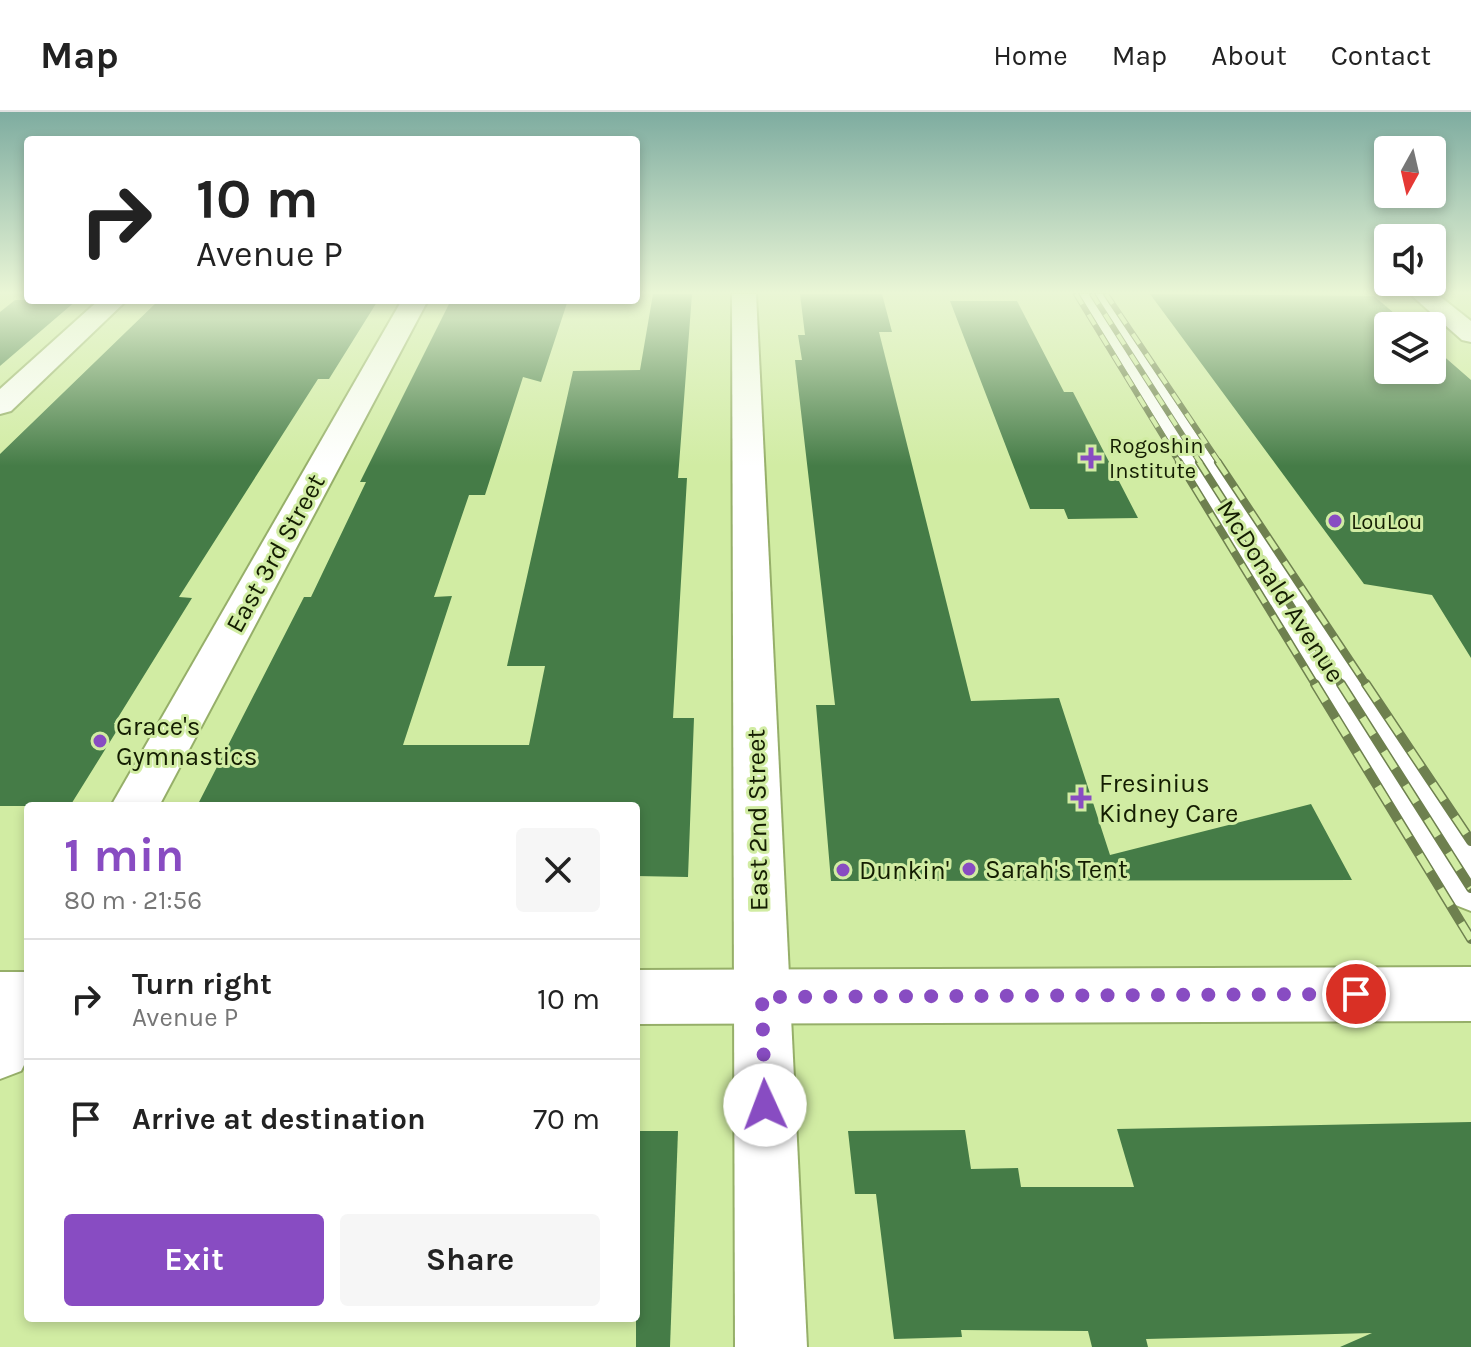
<!DOCTYPE html>
<html lang="en">
<head>
<meta charset="utf-8">
<style>
	body { margin:0; font-family:Karla,sans-serif; background:#f6f6f6; color:#222; height:100vh; display:flex; flex-direction:column; font-size:30px; white-space:nowrap }
	* { box-sizing:border-box; margin:0 }
	p { font-size:26px; color:#767676 }
	.icon { flex:none; width:44px; height:44px; fill:none; stroke:currentColor; stroke-width:2; stroke-linecap:round; stroke-linejoin:round }
	.map { position:relative; flex:1; overflow:hidden }
	.details { position:absolute; left:24px; top:690px; width:616px; height:520px; display:flex; flex-direction:column; background:#fff; border-radius:8px; box-shadow:0 4px 12px #0003 }
	.details>* { flex:none }
	.guide { position:absolute; left:24px; top:24px; width:616px; height:168px; border-radius:8px; box-shadow:0 4px 12px #0003; background:#fff; color:#222; overflow:hidden }
	.needle { width:52px; rotate:188deg }
	.tools { position:absolute; left:1374px; top:24px; display:grid; gap:16px }
	.tools a { display:grid; place-items:center; width:72px; height:72px; border-radius:8px; background:#fff; box-shadow:0 4px 12px #0003; font-size:40px }
	.pin { position:absolute; display:grid; place-items:center; width:68px; height:68px; color:#fff; margin:-34px; border:4px solid #fff; border-radius:50%; box-shadow:0 2px 8px #0007 }
	.me { position:absolute; width:88px; margin:-44px; rotate:358deg; stroke-linejoin:round; filter:drop-shadow(0 0 6px #0008) }
	.turn { display:flex; align-items:center; gap:28px; height:168px; padding:0 40px; font-size:36px }
	.turn .icon { width:104px; height:104px; stroke-width:2.5 }
	.turn b { display:block; font-size:56px; line-height:68px }
	.round { display:grid; place-items:center; flex:none; width:84px; height:84px; border-radius:8px; background:#f6f6f6 }
	.summary { display:flex; align-items:center; justify-content:space-between; height:136px; padding:0 40px }
	h1 { font-size:48px; font-weight:700; line-height:60px; color:#884cc2 }
	.cta { display:flex; gap:16px; margin-top:auto; padding:16px 40px }
	.cta a { flex:1; height:92px; border-radius:8px; background:#884cc2; color:#fff; font-size:32px; font-weight:700; line-height:92px; text-align:center }
	.cta a+a { background:#f6f6f6; color:#222 }
	ul { padding:0; list-style:none }
	li { display:flex; align-items:center; gap:24px; height:120px; padding:0 40px; border-top:2px solid #e0e0e0 }
	li div { flex:1 }
	li b { display:block; font-size:30px }
	li em { font-style:normal }
	header { display:flex; align-items:center; gap:48px; box-sizing:border-box; height:112px; padding:0 40px; background:#fff; border-bottom:2px solid #e0e0e0 }
	header strong { font-size:38px }
	nav { display:flex; gap:44px; margin-inline-start:auto; font-size:28px }
	.map>svg:first-child { display:block }
</style>
</head>
<body>
<header>
<strong>Map</strong>
<nav><a>Home</a><a>Map</a><a>About</a><a>Contact</a></nav>
</header>
<div class="map">
<svg width="1471" height="1235" viewBox="0 0 1471 1235">
	<rect width="100%" height="100%" fill="#d1eca3"/>
	<g fill="#457c47">
		<polygon points="653,182 692,182 678,366 687,366 673,606 694,606 688,765 636,764 636,694 197,694 304,485 311,485 366,370 360,370 451,188 568,188 541,270 523,265 485,383 469,383 434,485 452,484 403,633 529,633 545,554 507,554 573,259 640,258"/>
		<polygon points="800,182 882,182 892,220 879,220 971,589 1059,586 1110,743 1311,692 1352,768 831,769 816,593 835,593 795,248 802,248 798,223 805,223"/>
		<polygon points="1150,182 1374,184 1409,214 1388,214 1388,258 1432,258 1432,234 1471,268 1471,546 1432,483 1364,472"/>
		<polygon points="15,188 77,188 0,254 0,200"/>
		<polygon points="159,188 377,190 329,267 318,267 179,485 192,486 114,612 121,612 70,694 0,694 0,342"/>
		<polygon points="950,189 1017,189 1064,280 1073,280 1138,406 1068,407 1064,397 1030,397"/>
		<polygon points="1471,1010 1471,1235 1340,1235 1372,1221 1146,1227 1148,1235 1092,1235 1088,1219 961,1218 962,1225 894,1227 876,1082 855,1082 848,1019 965,1018 971,1057 1018,1056 1021,1075 1134,1075 1117,1017"/>
		<polygon points="636,1019 678,1019 670,1235 636,1235"/>
	</g>
	<g fill="none" stroke-linecap="round" stroke-linejoin="round">
		<g stroke="#96af69" stroke-width="4">
			<g id="minor">
				<polygon points="732,182 756,182 807,1235 735,1235"/>
				<polygon points="1410,182 1437,182 1471,209 1471,230 1462,228"/>
				<polygon points="99,188 127,188 11,299 0,302 0,277"/>
				<polygon points="402,188 428,188 159,694 111,694"/>
				<polygon points="28,860 28,945 21,959 0,967 0,882 8,868"/>
			</g>
		</g>
		<g stroke="#96af69" stroke-width="4">
			<polygon id="secondary" points="1079,182 1103,182 1471,733 1471,799 1453,792"/>
		</g>
		<g stroke="#96af69" stroke-width="4">
			<g id="primary">
				<polygon points="1471,855 1471,909 636,912 636,858"/>
				<rect x="0" y="860" width="28" height="56"/>
			</g>
		</g>
		<use href="#minor" fill="#fff" fill-rule="evenodd"/>
		<use href="#secondary" fill="#fff" fill-rule="evenodd"/>
		<use href="#primary" fill="#fff" fill-rule="evenodd"/>
		<g stroke="#6e804f" stroke-width="6">
			<g id="rail-far2">
				<polyline points="1076,182 1180,352"/>
				<polyline points="1092,182 1201,352"/>
				<polyline points="1106,182 1220,352"/>
			</g>
		</g>
		<g stroke="#6e804f" stroke-width="8">
			<g id="rail-far1">
				<polyline points="1179,350 1316,574"/>
				<polyline points="1199,350 1342,574"/>
				<polyline points="1218,350 1367,574"/>
			</g>
		</g>
		<g stroke="#6e804f" stroke-width="10">
			<g id="rail">
				<polyline points="1315,572 1471,827"/>
				<polyline points="1341,572 1471,776"/>
				<polyline points="1366,572 1471,729"/>
			</g>
		</g>
		<use href="#rail-far2" stroke="#d1eca3" stroke-width="4" stroke-dasharray="12" stroke-linecap="butt"/>
		<use href="#rail-far1" stroke="#d1eca3" stroke-width="5" stroke-dasharray="15" stroke-linecap="butt"/>
		<use href="#rail" stroke="#d1eca3" stroke-width="7" stroke-dasharray="20" stroke-linecap="butt"/>
	</g>
	<linearGradient id="sky" x2="0" y2="1"><stop stop-color="#7eaca0"/><stop offset="0.51" stop-color="#eaf6d6"/><stop offset="1" stop-color="#eaf6d6" stop-opacity="0"/></linearGradient>
	<rect width="1471" height="354" fill="url(#sky)"/>
	<g fill="none" stroke-linecap="round" stroke-linejoin="round">
		<polyline stroke="#884cc2" stroke-width="14" stroke-dasharray="0 25.2" points="765,993 762,885 1356,882"/>
	</g>
	<g fill="#884cc2" stroke="#d1eca3" stroke-width="3">
		<path d="M1087 334h8v8h8v8h-8v8h-8v-8h-8v-8h8z"/>
		<circle cx="1335" cy="409" r="8"/>
		<circle cx="100" cy="629" r="8"/>
		<path d="M1077 674h8v8h8v8h-8v8h-8v-8h-8v-8h8z"/>
		<circle cx="969" cy="757" r="8"/>
		<circle cx="843" cy="758" r="8"/>
	</g>
	<g text-anchor="middle" stroke-width="6" stroke-linejoin="round" paint-order="stroke">
		<g font-size="22" fill="#141d02" stroke="#d1eca3" text-anchor="start">
			<text x="1109" y="341">Rogoshin<tspan x="1109" dy="25">Institute</tspan></text>
			<text x="1351" y="417">LouLou</text>
		</g>
		<g font-size="26" fill="#141d02" stroke="#d1eca3">
			<text transform="translate(275 441) rotate(-61)" y="9">East 3rd Street</text>
			<text transform="translate(1281 479) rotate(57)" y="9">McDonald Avenue</text>
			<text transform="translate(757 708) rotate(-91)" y="9">East 2nd Street</text>
		</g>
		<g font-size="26" fill="#141d02" stroke="#d1eca3" text-anchor="start">
			<text x="116" y="623">Grace's<tspan x="116" dy="30">Gymnastics</tspan></text>
			<text x="1099" y="680">Fresinius<tspan x="1099" dy="30">Kidney Care</tspan></text>
			<text x="985" y="766">Sarah's Tent</text>
			<text x="859" y="767">Dunkin'</text>
		</g>
	</g>
</svg>
<div class="tools">
<a><svg class="needle" viewBox="-14 -14 28 28"><path d="M0-13l5 13h-10z" fill="#e53935"/><path d="M0 13l5-13h-10z" fill="#767676"/></svg></a>
<a><svg class="icon" aria-label="sound" viewBox="0 0 24 24"><path d="M4 9h4l5-4v14l-5-4H4zM17 9q2 3 0 6"/></svg></a>
<a><svg class="icon" aria-label="layers" viewBox="0 0 24 24"><path d="M12 4l9 5-9 5-9-5zM3 14l9 5 9-5"/></svg></a>
</div>
<div class="pin" style="left:1356px;top:882px;background:#d93025"><svg class="icon" aria-label="arrive" viewBox="0 0 24 24"><path d="M6 21V4h12l-3 4 3 4H6"/></svg></div>
<svg class="me" style="left:765px;top:993px" viewBox="-20 -20 40 40"><circle r="19" fill="#fff"/><path d="M0-13L10 11 0 6-10 11z" fill="#884cc2"/></svg>
<div class="guide">
<div class="turn"><svg class="icon" aria-label="right" viewBox="0 0 24 24"><path d="M7 20v-9h11M14 6l5 5-5 5"/></svg><div><b>10 m</b>Avenue P</div></div>
</div>
<section class="details">
<div class="summary"><div><h1>1 min</h1><p>80 m · 21:56</p></div><a class="round"><svg class="icon" aria-label="close" viewBox="0 0 24 24"><path d="M6 6l12 12M18 6L6 18"/></svg></a></div>
<ul>
<li><svg class="icon" aria-label="right" viewBox="0 0 24 24"><path d="M7 20v-9h11M14 6l5 5-5 5"/></svg><div><b>Turn right</b><p>Avenue P</p></div><em>10 m</em></li>
<li><svg class="icon" aria-label="arrive" viewBox="0 0 24 24"><path d="M6 21V4h12l-3 4 3 4H6"/></svg><div><b>Arrive at destination</b></div><em>70 m</em></li>
</ul>
<div class="cta"><a>Exit</a><a>Share</a></div>
</section>
</div>
</body>
</html>
